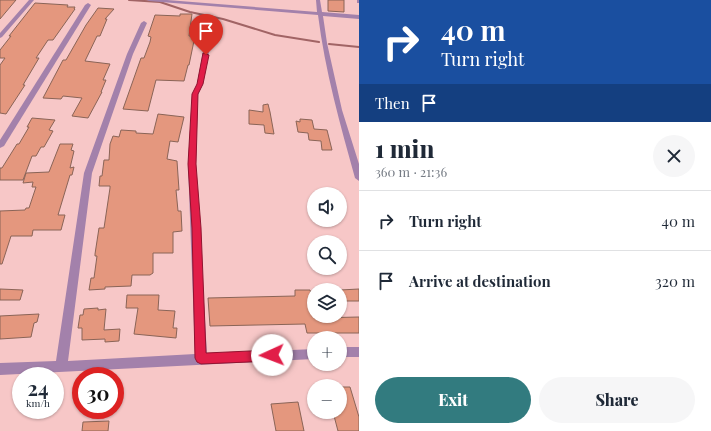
<!DOCTYPE html>
<html lang="en">
<head>
<meta charset="utf-8">
<style>
	body { margin:0; font-family:"Playfair Display",serif; background:#f6f6f7; color:#1f2937; height:100vh; display:flex; flex-direction:column; font-size:15px; white-space:nowrap }
	* { box-sizing:border-box; margin:0 }
	p { font-size:13px; color:#747a83 }
	.icon { flex:none; width:22px; height:22px; fill:none; stroke:currentColor; stroke-width:2; stroke-linecap:round; stroke-linejoin:round }
	.map { position:relative; flex:1; overflow:hidden }
	.drawer { display:flex; flex-direction:column; background:#fff; width:352px }
	.drawer>* { flex:none }
	.guide { background:#1a4fa0; color:#fff; overflow:hidden }
	.controls { position:absolute; left:307px; top:187px; display:grid; gap:8px }
	.controls a { display:grid; place-items:center; width:40px; height:40px; border-radius:50%; background:#fff; box-shadow:0 1px 3px #0004; font-size:20px }
	.speed { position:absolute; left:12px; top:367px; display:flex; gap:8px; font-size:20px; font-weight:700; text-align:center }
	.speed>* { display:grid; place-content:center; width:52px; height:52px; border-radius:50%; background:#fff; box-shadow:0 1px 3px #0004; line-height:1 }
	.speed small { font-size:10px; font-weight:400 }
	.speed .limit { border:6px solid #d22; background:#fff; color:#111 }
	.pin { position:absolute; display:grid; place-items:center; width:34px; height:34px; color:#fff; margin:-41px -17px; border-radius:50% 50% 50% 0; rotate:-45deg; box-shadow:0 0 4px #0007 }
	.pin .icon { rotate:45deg }
	.me { position:absolute; width:44px; margin:-22px; rotate:268deg; stroke-linejoin:round; filter:drop-shadow(0 0 3px #0008) }
	.turn { display:flex; align-items:center; gap:14px; height:84px; padding:0 16px; font-size:18px }
	.turn .icon { width:52px; height:52px; stroke-width:2.5 }
	.turn b { display:block; font-size:28px; line-height:34px }
	.then { display:flex; align-items:center; height:38px; padding:0 16px; background:#0003; gap:8px; font-size:15px }
	.round { display:grid; place-items:center; flex:none; width:42px; height:42px; border-radius:21px; background:#f6f6f7 }
	.headline { display:flex; align-items:center; justify-content:space-between; height:68px; padding:0 16px }
	h1 { font-size:24px; font-weight:800; line-height:30px }
	.action { display:flex; gap:8px; margin-top:auto; padding:8px 16px }
	.action a { flex:1; height:46px; border-radius:24px; background:#327b7f; color:#fff; font-size:16px; font-weight:800; line-height:46px; text-align:center }
	.action a+a { background:#f6f6f7; color:#1f2937 }
	ul { padding:0; list-style:none }
	li { display:flex; align-items:center; gap:12px; height:60px; padding:0 16px; border-top:1px solid #e0e1e3 }
	li div { flex:1 }
	li b { display:block; font-size:15px }
	li em { font-style:normal }
	main { display:flex; flex:1; min-height:0 }
	.map>svg:first-child { display:block }
</style>
</head>
<body>
<main>
<div class="map">
<svg width="359" height="431" viewBox="0 0 359 431">
	<rect width="100%" height="100%" fill="#f7c7c7"/>
	<g fill="none" stroke-linecap="round" stroke-linejoin="round">
		<g stroke="#a16465" stroke-width="2">
			<polyline points="129,0 160,2 190,12 223,19 275,35 319,42"/>
			<polyline points="329,44 359,47"/>
		</g>
	</g>
	<g fill="#e4977e" stroke="#8a6457">
		<polygon points="0,0 16,0 0,19"/>
		<polygon points="328,0 344,0 344,12 328,11"/>
		<polygon points="35,3 68,5 67,7 75,7 74,9 75,9 53,40 48,40 36,58 39,58 23,85 25,85 6,114 0,113 0,65 5,58 0,58 0,50 11,36 9,36"/>
		<polygon points="98,8 114,9 105,19 107,19 100,36 97,36 85,61 110,64 103,80 106,80 101,92 102,92 88,118 72,116 82,98 63,96 61,99 43,98 63,60 66,60 86,25"/>
		<polygon points="180,14 192,14 189,36 195,36 189,65 188,65 184,81 156,80 148,111 123,109 141,58 144,58 150,42 151,37 148,36 155,15 180,16"/>
		<polygon points="268,104 270,112 274,134 265,133 264,125 249,124 249,110 263,112 263,105"/>
		<polygon points="158,114 184,117 178,142 170,141 167,159 177,161 179,190 176,190 178,211 181,211 182,231 173,232 173,253 153,253 153,273 150,275 132,275 131,286 105,287 105,289 89,290 91,278 94,278 97,256 95,256 95,254 99,228 104,228 110,188 110,186 99,186 100,176 102,176 104,160 109,160 110,144 113,136 119,137 121,130 136,131 136,133 153,134"/>
		<polygon points="32,118 55,120 49,130 53,131 44,147 41,147 36,156 32,156 23,180 0,180 0,168 2,168 17,144 19,144 29,127 27,127"/>
		<polygon points="300,119 312,120 314,129 327,130 332,150 322,150 321,141 309,140 308,133 298,132 296,121 300,122"/>
		<polygon points="60,144 73,144 71,150 74,151 70,168 74,167 72,175 70,175 58,215 65,215 61,230 33,230 32,236 11,236 2,264 0,264 0,211 25,210 26,208 29,208 36,187 32,187 33,182 23,183 26,173 49,172"/>
		<polygon points="0,289 23,290 20,300 0,300"/>
		<polygon points="359,289 359,301 340,301 340,290"/>
		<polygon points="295,290 310,290 314,305 314,318 359,317 359,333 307,333 305,324 210,326 208,298 295,296"/>
		<polygon points="127,295 159,295 158,310 175,311 173,328 177,328 176,338 134,334 138,308 126,308"/>
		<polygon points="98,308 98,310 106,309 104,330 120,329 119,341 105,342 105,339 82,340 82,328 78,328 80,315 83,315 84,309"/>
		<polygon points="39,314 37,322 34,323 31,337 0,339 0,316"/>
		<polygon points="340,387 350,387 359,417 359,431 338,431 333,412 340,412"/>
		<polygon points="298,402 304,431 276,431 271,404"/>
		<polygon points="109,421 108,431 82,431 83,422"/>
	</g>
	<g fill="none" stroke-linecap="round" stroke-linejoin="round">
		<g fill="#a381ab" fill-rule="evenodd">
			<polygon points="29,0 34,0 2,37 0,38 0,33"/>
			<path d="M147 0H167L317 12 316 0H320L322 12 359 15V19L323 16 327 43 342 110 359 164V181L355 178C340 124 325 71 318 15L149 1Z"/>
			<rect x="357" y="0" width="2" height="3"/>
			<polygon points="88,3 91,5 4,146 0,148 0,140 85,5"/>
			<polygon points="144,21 147,23 133,54 92,173 68,361 195,354 188,164 192,95 197,84 205,40 205,25 208,23 211,25 211,40 203,84 198,95 196,164 207,354 314,349 314,359 0,375 0,363 56,361 84,173 127,54 141,23"/>
			<rect x="340" y="347" width="19" height="10"/>
		</g>
	</g>
	<polygon fill="#e11d48" stroke="#92132f" points="203,53 209,55 203,84 198,94 196,164 201,228 206,353 272,350 276,352 277,355 276,359 272,361 201,364 197,362 195,358 192,228 188,164 192,94 197,84"/>
</svg>
<div class="controls">
<a><svg class="icon" aria-label="sound" viewBox="0 0 24 24"><path d="M4 9h4l5-4v14l-5-4H4zM17 9q2 3 0 6"/></svg></a>
<a><svg class="icon" aria-label="search" viewBox="0 0 24 24"><circle cx="10" cy="10" r="6"/><path d="M15 15l6 6"/></svg></a>
<a><svg class="icon" aria-label="layers" viewBox="0 0 24 24"><path d="M12 4l9 5-9 5-9-5zM3 14l9 5 9-5"/></svg></a>
<a>+</a>
<a>−</a>
</div>
<div class="speed"><div>24<small>km/h</small></div><div class="limit">30</div></div>
<div class="pin" style="left:206px;top:55px;background:#d93025"><svg class="icon" aria-label="arrive" viewBox="0 0 24 24"><path d="M6 21V4h12l-3 4 3 4H6"/></svg></div>
<svg class="me" style="left:272px;top:355px" viewBox="-20 -20 40 40"><circle r="19" fill="#fff"/><path d="M0-13L10 11 0 6-10 11z" fill="#e11d48"/></svg>
</div>
<section class="drawer">
<div class="guide">
<div class="turn"><svg class="icon" aria-label="right" viewBox="0 0 24 24"><path d="M7 20v-9h11M14 6l5 5-5 5"/></svg><div><b>40 m</b>Turn right</div></div>
<div class="then">Then<svg class="icon" aria-label="arrive" viewBox="0 0 24 24"><path d="M6 21V4h12l-3 4 3 4H6"/></svg></div>
</div>
<div class="headline"><div><h1>1 min</h1><p>360 m · 21:36</p></div><a class="round"><svg class="icon" aria-label="close" viewBox="0 0 24 24"><path d="M6 6l12 12M18 6L6 18"/></svg></a></div>
<ul>
<li><svg class="icon" aria-label="right" viewBox="0 0 24 24"><path d="M7 20v-9h11M14 6l5 5-5 5"/></svg><div><b>Turn right</b></div><em>40 m</em></li>
<li><svg class="icon" aria-label="arrive" viewBox="0 0 24 24"><path d="M6 21V4h12l-3 4 3 4H6"/></svg><div><b>Arrive at destination</b></div><em>320 m</em></li>
</ul>
<div class="action"><a>Exit</a><a>Share</a></div>
</section>
</main>
</body>
</html>
